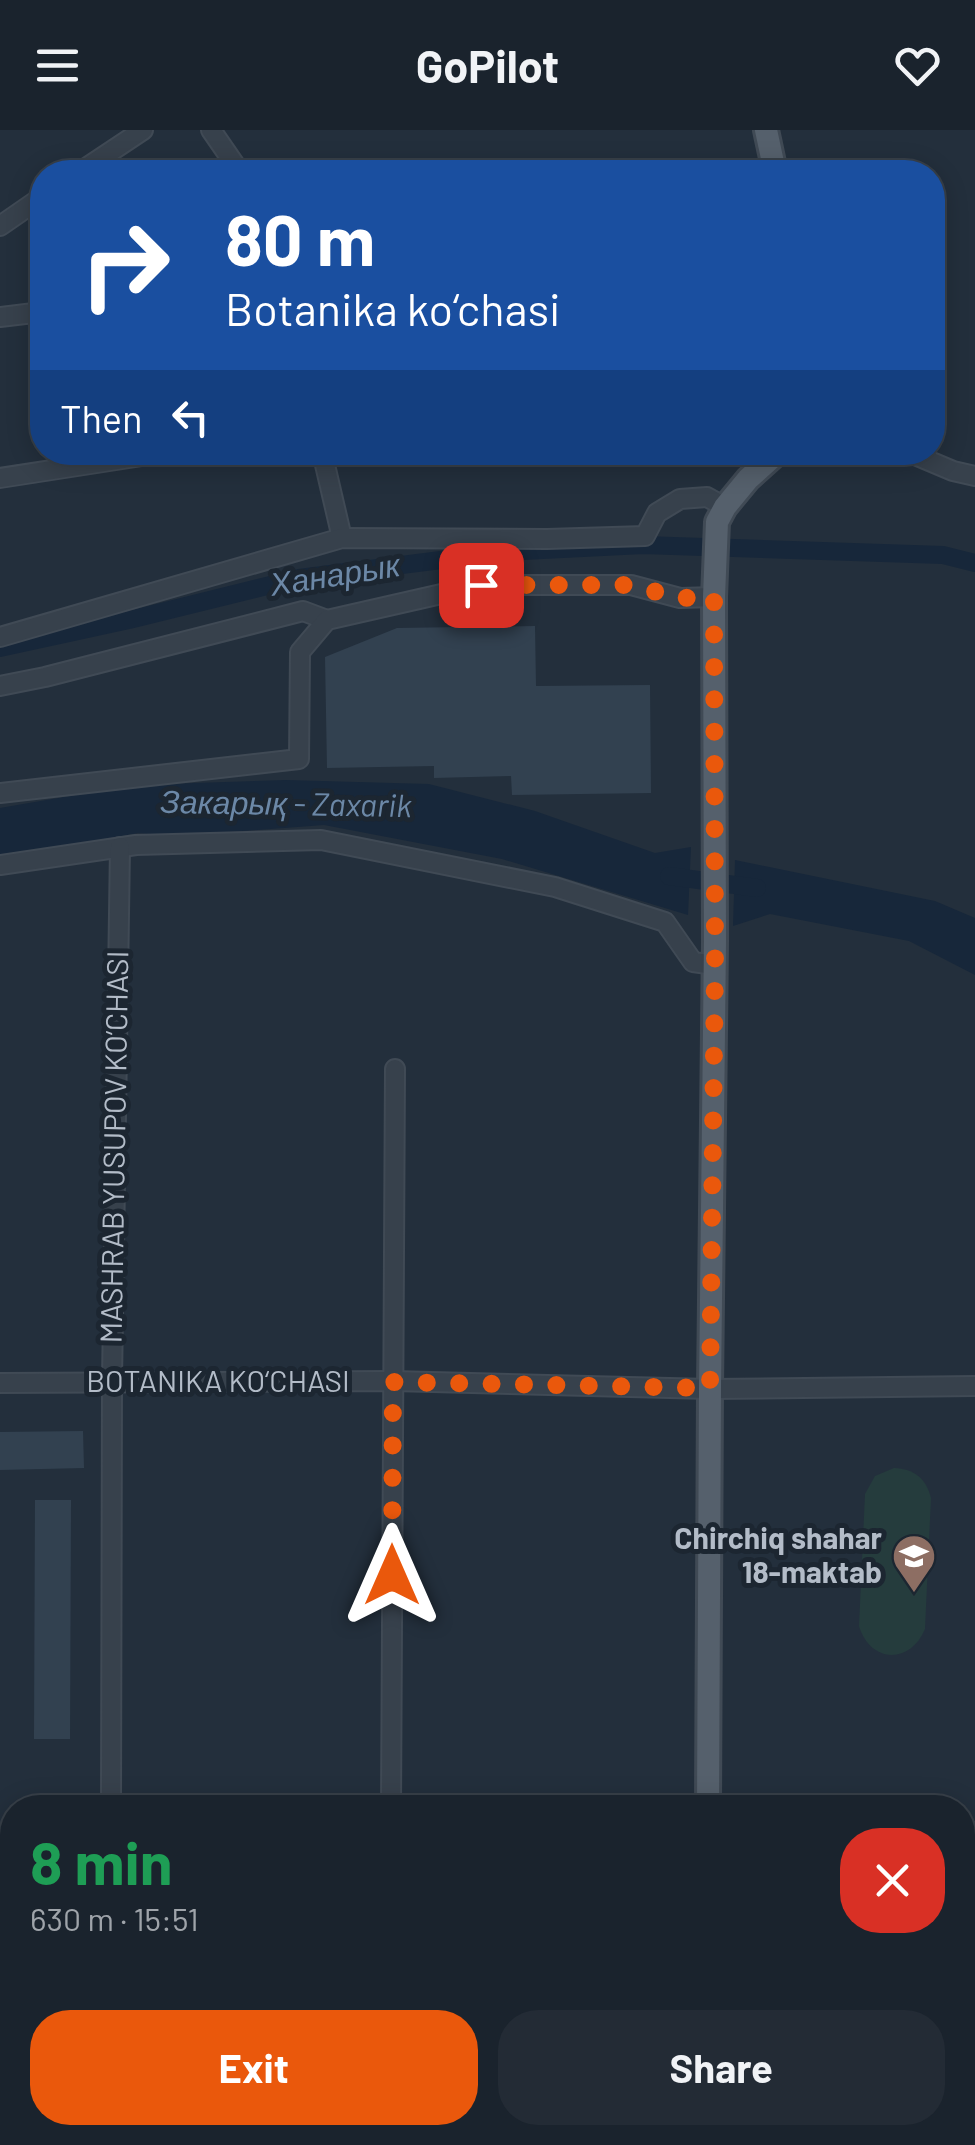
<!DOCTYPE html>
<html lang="en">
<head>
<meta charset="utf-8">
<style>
	body { margin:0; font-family:Barlow,sans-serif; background:#232b35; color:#f1f3f6; height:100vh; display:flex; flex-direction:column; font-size:38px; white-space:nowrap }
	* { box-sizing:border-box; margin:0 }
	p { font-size:32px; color:#9fa4aa }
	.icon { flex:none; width:55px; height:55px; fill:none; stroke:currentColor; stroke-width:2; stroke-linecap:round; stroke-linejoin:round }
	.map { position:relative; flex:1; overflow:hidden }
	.drawer { position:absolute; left:0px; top:1665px; width:975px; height:350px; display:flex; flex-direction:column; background:#1a232d; border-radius:40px 40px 0 0; box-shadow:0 5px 25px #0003,0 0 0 2px #384049 }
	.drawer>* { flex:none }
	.banner { position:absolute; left:30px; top:30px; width:915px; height:305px; border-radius:40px; box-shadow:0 5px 25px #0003,0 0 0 2px #384049; background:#1a4fa0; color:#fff; overflow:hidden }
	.pin { position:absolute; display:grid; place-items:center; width:85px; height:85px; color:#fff; margin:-42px; border-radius:20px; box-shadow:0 5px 15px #0006 }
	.me { position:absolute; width:110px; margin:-55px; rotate:0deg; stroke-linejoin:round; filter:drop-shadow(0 0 8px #0008) }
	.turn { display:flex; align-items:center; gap:35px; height:210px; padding:0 30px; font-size:45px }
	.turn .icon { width:130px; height:130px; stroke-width:2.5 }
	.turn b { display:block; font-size:70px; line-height:85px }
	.then { display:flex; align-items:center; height:95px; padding:0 30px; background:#0003; gap:20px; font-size:38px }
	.round { display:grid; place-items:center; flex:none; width:105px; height:105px; border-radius:40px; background:#232b35 }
	.overview { display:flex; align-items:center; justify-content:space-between; height:170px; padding:0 30px }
	h1 { font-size:60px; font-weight:700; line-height:75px; color:#1e9e55 }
	.button { display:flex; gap:20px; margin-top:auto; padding:20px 30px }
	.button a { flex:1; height:115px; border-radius:40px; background:#ea580c; color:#fff; font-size:40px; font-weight:700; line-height:115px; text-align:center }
	.button a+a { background:#232b35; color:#f1f3f6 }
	header { display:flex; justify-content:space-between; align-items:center; height:130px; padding:0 30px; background:#1a232d; font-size:45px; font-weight:700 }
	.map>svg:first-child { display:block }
</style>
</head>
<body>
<header><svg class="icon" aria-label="menu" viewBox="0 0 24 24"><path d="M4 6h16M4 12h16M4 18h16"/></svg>GoPilot<svg class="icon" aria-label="heart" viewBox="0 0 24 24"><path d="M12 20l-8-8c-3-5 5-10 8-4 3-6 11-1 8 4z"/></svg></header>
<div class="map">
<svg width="975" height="2015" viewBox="0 0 975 2015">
	<rect width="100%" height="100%" fill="#232f3c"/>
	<path fill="#253c3d" d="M894 1338C914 1339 926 1348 931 1368L925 1499C910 1535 870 1533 859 1496L865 1364 875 1346Z"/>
	<g fill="#17273a">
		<polygon points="286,650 429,654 535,681 655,723 691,717 688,785 502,729 324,695 175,706 138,703 0,728 0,678 134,655"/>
		<polygon points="735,730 935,771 975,788 975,845 909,811 770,784 733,796"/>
	</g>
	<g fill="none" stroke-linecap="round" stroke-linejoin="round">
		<g stroke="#17273a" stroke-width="18">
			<polyline points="0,518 129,490 299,448 504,422 643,415 943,425 975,433"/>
			<polyline points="669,746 757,758"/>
		</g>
	</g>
	<g fill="#324150">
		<polygon points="535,496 536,556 650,555 651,663 512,665 511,646 434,648 434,636 327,638 325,527 397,498"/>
		<polygon points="83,1301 84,1338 0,1340 0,1302"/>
		<polygon points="35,1370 71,1370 70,1609 34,1609"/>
	</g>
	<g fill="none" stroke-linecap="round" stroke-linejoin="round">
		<g stroke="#404a55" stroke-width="22">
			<g id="minor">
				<polyline points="211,0 240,42"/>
				<polyline points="80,42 143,0"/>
				<polyline points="0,96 42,67"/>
				<polyline points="0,187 42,182"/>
				<polyline points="322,322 342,408"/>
				<polyline points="908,322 953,341 975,346"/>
				<polyline points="0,348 168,322"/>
				<polyline points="0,507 342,408 547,409 645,406 657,383 680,369 707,367 725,377"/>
				<polyline points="0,556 45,547 303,481 327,490"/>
				<polyline points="0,663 299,629 300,522 327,490 481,455 631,455 680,468 714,467"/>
				<polyline points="0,735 136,715 321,710 555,757 665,792 693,832 715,835"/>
				<polyline points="0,1253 393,1251 710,1259 975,1256"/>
				<polyline points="111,1678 112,1251 120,717"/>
				<polyline points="391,1678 395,939"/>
				<polyline points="962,1702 975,1702"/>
				<polyline points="111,2015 111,2002"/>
				<polyline points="388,2015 389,2002"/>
			</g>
		</g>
		<g stroke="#404a55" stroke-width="28">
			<g id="major">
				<polyline points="766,0 775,42"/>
				<polyline points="708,1678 710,1259 715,811 714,467 717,392 725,377 748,349 778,322"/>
				<polyline points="710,2002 710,2015"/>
			</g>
		</g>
		<use href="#minor" stroke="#37414c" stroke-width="18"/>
		<use href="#major" stroke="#55606c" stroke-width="22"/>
	</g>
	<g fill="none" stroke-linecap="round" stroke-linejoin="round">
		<polyline stroke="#ea580c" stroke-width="18" stroke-dasharray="0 32.4" points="392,1445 393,1252 710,1258 715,834 714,467 680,468 630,455 481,455"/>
	</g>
	<defs>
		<g id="school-pin" transform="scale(2.25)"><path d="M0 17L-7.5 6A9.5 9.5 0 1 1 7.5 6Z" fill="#8d6e63" stroke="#1c2631"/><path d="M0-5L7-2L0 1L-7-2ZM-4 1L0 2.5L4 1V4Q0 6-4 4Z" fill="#fff"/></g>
	</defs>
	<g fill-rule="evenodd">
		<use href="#school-pin" x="914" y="1426"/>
	</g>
	<g text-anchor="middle" stroke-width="10" stroke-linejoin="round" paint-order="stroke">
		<g font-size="30" fill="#b3bcc8" stroke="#1c2631">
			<text transform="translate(115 1017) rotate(-89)" y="10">MASHRAB YUSUPOV KO‘CHASI</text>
			<text x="218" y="1262">BOTANIKA KO‘CHASI</text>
		</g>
		<g font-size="30" font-weight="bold" fill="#b3bcc8" stroke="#1c2631" text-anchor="end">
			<text x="882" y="1419">Chirchiq shahar<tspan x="882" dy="34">18-maktab</tspan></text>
		</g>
		<g font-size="32" font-style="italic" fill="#6c88a7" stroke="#1c2631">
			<text transform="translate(335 445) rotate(-9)" y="11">Ханарык</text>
			<text transform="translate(286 674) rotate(1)" y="11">Закарық - Zaxarik</text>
		</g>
	</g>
</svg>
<div class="pin" style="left:481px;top:455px;background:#d93025"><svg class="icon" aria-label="arrive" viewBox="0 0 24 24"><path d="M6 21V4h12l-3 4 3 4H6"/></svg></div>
<svg class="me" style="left:392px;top:1445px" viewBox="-20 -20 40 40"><path d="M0-17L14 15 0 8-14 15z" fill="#ea580c" stroke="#fff" stroke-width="4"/></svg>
<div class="banner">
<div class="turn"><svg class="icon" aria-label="right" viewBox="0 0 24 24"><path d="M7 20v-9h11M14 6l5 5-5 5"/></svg><div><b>80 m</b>Botanika ko‘chasi</div></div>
<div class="then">Then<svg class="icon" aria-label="left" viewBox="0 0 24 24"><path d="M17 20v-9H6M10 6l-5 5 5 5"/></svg></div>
</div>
<section class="drawer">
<div class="overview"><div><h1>8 min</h1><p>630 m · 15:51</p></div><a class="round" style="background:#d93025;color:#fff"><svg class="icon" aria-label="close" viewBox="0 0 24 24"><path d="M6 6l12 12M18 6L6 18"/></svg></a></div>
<div class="button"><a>Exit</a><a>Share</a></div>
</section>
</div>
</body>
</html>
